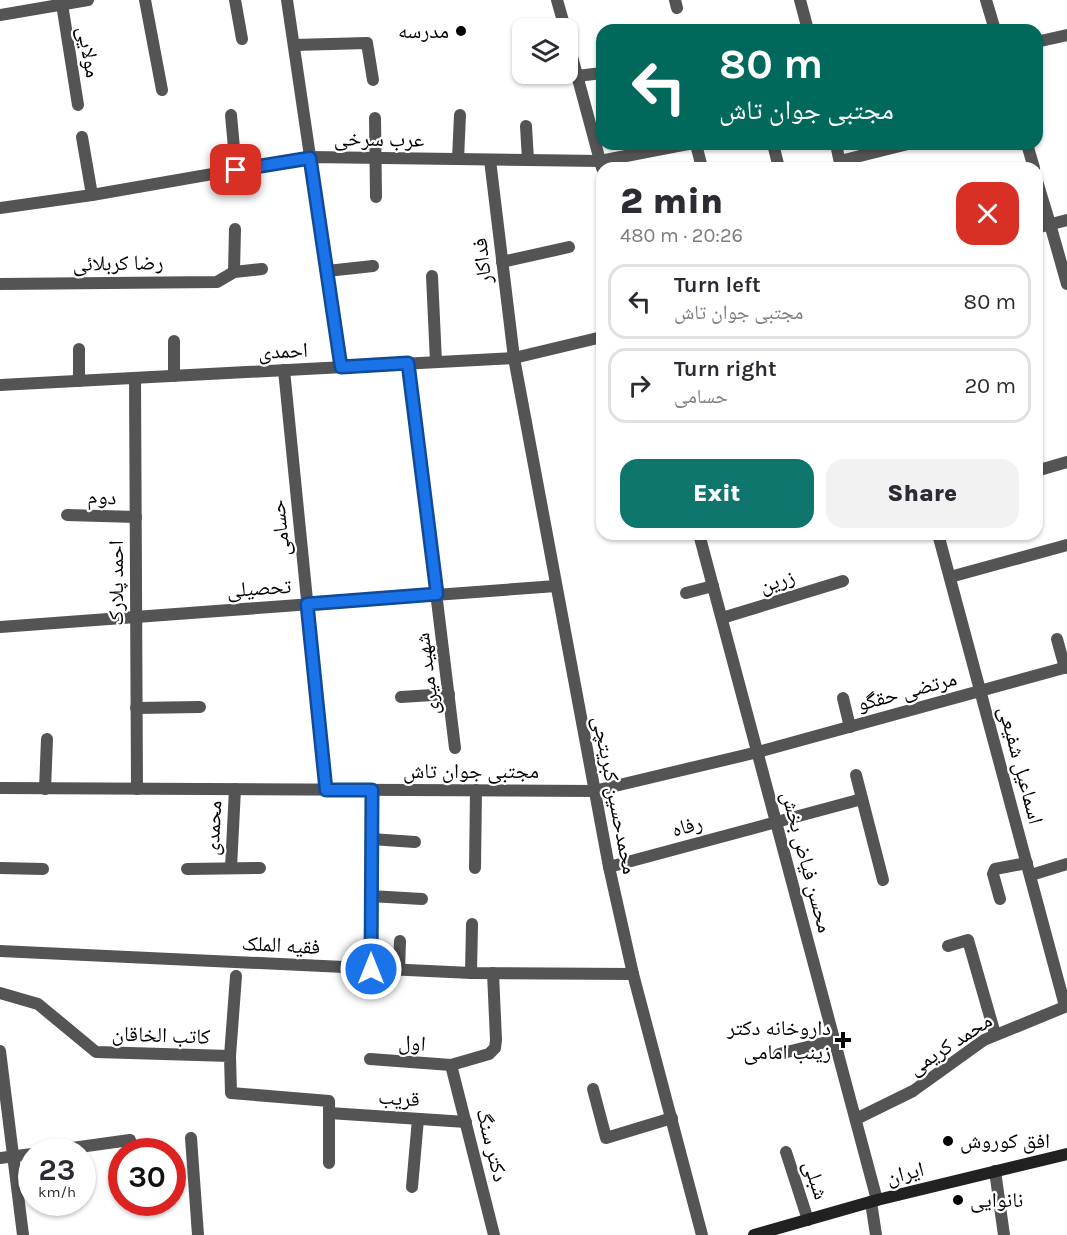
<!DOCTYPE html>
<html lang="en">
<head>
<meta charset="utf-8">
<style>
	body { margin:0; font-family:Karla,"Noto Naskh Arabic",sans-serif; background:#f2f2f3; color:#2b2b33; height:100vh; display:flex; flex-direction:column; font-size:22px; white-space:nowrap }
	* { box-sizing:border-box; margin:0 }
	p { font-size:20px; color:#7c7c81 }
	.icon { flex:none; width:33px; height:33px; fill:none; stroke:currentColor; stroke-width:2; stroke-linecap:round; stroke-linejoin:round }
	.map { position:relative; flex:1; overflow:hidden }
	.details { position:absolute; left:596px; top:162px; width:447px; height:378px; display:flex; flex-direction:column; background:#fff; border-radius:18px; box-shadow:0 2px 4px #0004 }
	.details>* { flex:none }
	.banner { position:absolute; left:596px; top:24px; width:447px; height:126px; border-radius:18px; box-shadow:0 2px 4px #0004; background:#00695c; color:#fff; overflow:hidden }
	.fabs { position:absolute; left:512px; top:18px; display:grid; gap:12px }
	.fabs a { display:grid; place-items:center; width:66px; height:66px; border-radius:12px; background:#fff; box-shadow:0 2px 4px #0004; font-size:30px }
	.speed { position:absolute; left:18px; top:1138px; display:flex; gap:12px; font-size:30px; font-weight:700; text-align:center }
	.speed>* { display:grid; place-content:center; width:78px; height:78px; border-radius:50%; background:#fff; box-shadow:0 2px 4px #0004; line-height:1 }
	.speed small { font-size:15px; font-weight:400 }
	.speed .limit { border:9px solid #d22; background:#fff; color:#111 }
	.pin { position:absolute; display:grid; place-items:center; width:51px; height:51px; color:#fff; margin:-26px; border-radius:12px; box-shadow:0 3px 9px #0006 }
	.me { position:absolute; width:66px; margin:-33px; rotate:0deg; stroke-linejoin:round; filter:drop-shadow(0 0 4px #0008) }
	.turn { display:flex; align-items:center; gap:21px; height:126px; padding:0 24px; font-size:27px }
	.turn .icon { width:78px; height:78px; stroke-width:2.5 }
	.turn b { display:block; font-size:42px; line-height:51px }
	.round { display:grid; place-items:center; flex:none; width:63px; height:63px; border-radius:18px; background:#f2f2f3 }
	.headline { display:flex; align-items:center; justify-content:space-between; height:102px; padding:0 24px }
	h1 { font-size:36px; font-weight:800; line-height:45px }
	.button { display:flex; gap:12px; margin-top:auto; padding:12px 24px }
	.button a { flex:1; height:69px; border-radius:18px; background:#0f766e; color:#fff; font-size:24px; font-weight:800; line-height:69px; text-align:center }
	.button a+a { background:#f2f2f3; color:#2b2b33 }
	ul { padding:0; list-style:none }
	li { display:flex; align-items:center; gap:18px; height:75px; margin:0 12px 9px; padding:0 12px; border:3px solid #e1e1e2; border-radius:18px }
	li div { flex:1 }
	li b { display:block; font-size:22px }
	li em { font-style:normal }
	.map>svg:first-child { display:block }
</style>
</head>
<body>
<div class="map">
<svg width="1067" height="1235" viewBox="0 0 1067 1235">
	<rect width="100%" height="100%" fill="#fff"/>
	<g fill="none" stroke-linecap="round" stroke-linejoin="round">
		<g stroke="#545454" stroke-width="12">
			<polyline points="145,0 162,90"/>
			<polyline points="235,0 242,39"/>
			<polyline points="287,0 341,367"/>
			<polyline points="675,0 677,8"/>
			<polyline points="800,0 808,30"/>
			<polyline points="62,4 78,105"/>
			<polyline points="0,15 88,0"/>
			<polyline points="1036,42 1067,35"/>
			<polyline points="294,45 367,43 373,80"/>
			<polyline points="577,76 602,73"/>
			<polyline points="231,115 236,170"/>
			<polyline points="375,118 376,197"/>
			<polyline points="526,126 528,160"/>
			<polyline points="82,137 92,195"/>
			<polyline points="696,144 702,168"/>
			<polyline points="773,144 778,164"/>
			<polyline points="836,144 841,168"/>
			<polyline points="458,159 460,115"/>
			<polyline points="490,160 514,358 609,867 633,974 702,1235"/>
			<polyline points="840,161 908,144"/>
			<polyline points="0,208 92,195 310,157 600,161 688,144"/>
			<polyline points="1050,224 1067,284"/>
			<polyline points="502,262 569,247"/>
			<polyline points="327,271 373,266"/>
			<polyline points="234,272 235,229"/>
			<polyline points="432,276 436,362"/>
			<polyline points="0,284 217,282 234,272 262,269"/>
			<polyline points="174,341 174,376"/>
			<polyline points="79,349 79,381"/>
			<polyline points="408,363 455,748"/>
			<polyline points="284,370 326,790"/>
			<polyline points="135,378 137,789"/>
			<polyline points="0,385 514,358 602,337"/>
			<polyline points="1036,471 1067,462"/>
			<polyline points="67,515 136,517"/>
			<polyline points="938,534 1065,1006"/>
			<polyline points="950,577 1067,545"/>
			<polyline points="686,593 713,586"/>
			<polyline points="722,618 843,581"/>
			<polyline points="0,627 556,586"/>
			<polyline points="1057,639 1065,668"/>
			<polyline points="401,697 449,694"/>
			<polyline points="843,698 850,727"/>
			<polyline points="136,708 200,707"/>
			<polyline points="856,775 883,880"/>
			<polyline points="0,788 594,791 758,752 1067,667"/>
			<polyline points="45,789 47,739"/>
			<polyline points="371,839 415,842"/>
			<polyline points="609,867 862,799"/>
			<polyline points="0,868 43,869"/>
			<polyline points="231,868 235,789"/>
			<polyline points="475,868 476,790"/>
			<polyline points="187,869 260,868"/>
			<polyline points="1031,875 1067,864"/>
			<polyline points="370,896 422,899"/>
			<polyline points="1000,899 993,874 995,869 1027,863"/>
			<polyline points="948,946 968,940 995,1034"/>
			<polyline points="0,951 471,973 633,974"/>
			<polyline points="371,969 372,790"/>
			<polyline points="399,970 400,941"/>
			<polyline points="471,973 472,924"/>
			<polyline points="0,993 38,1004 96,1052 230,1056 231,1093 329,1101 329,1163"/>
			<polyline points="779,1054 835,1040"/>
			<polyline points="230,1056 236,976"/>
			<polyline points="370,1059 451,1065 489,1054 495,1048 496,1040 493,973"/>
			<polyline points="451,1065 494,1235"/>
			<polyline points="593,1089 606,1138 672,1118"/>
			<polyline points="329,1113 466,1122"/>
			<polyline points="856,1119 913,1091 984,1040 1067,1006"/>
			<polyline points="191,1138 198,1235"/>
			<polyline points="43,1152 130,1140"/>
			<polyline points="786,1152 808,1220"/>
			<polyline points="0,1158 32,1154"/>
			<polyline points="995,1171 1004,1235"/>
			<polyline points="412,1187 418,1119"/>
			<polyline points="871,1202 876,1235"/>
		</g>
		<g stroke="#545454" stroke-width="12">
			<polyline points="557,0 565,28"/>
			<polyline points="986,0 995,30"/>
			<polyline points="567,38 602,168"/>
			<polyline points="1027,144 1034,168"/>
			<polyline points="1036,178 1050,224"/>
			<polyline points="1036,228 1067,220"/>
			<polyline points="699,534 877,1200"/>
			<polyline points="0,1051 23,1235"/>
		</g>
		<polyline stroke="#212121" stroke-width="12" points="754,1235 877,1200 1067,1154"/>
	</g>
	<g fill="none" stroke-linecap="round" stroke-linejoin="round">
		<g stroke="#114b97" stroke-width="15">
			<polyline id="route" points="236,170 310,158 341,367 408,363 437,594 307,604 326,790 372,790 371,969"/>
		</g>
		<use href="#route" stroke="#1a73e8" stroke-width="10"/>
	</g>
	<g fill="#000" stroke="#fff" stroke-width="2">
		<circle cx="461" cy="31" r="6"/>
		<path d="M840 1031h6v6h6v6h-6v6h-6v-6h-6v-6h6z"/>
		<circle cx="948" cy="1141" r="6"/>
		<circle cx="958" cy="1200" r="6"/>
	</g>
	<g text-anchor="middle" stroke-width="4.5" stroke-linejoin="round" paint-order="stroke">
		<g font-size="21" fill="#000" stroke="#fff" text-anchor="end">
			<text x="449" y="38">مدرسه</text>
			<text x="831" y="1035">داروخانه دکتر<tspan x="831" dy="24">زینب امامی</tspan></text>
			<text x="960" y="1148" text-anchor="start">افق کوروش</text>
			<text x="970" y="1207" text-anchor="start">نانوایی</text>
		</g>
		<g font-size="21" fill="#000" stroke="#fff">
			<text transform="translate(89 52) rotate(80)" y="7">مولایی</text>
			<text transform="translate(379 139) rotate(1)" y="7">عرب سرخی</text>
			<text transform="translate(482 261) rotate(-97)" y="7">فداکار</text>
			<text transform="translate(118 263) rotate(-1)" y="7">رضا کربلائی</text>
			<text transform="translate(283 351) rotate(-3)" y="7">احمدی</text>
			<text transform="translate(102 497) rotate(2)" y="7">دوم</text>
			<text transform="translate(280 528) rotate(-96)" y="7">حسامی</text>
			<text transform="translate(777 581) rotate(-17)" y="7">زرین</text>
			<text transform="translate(116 583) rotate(-90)" y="7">احمد پلارک</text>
			<text transform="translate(259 588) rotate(-4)" y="7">تحصیلی</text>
			<text transform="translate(427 674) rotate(-97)" y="7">شهید میری</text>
			<text transform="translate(907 691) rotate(-15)" y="7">مرتضی حقگو</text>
			<text transform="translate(1021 765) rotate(75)" y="7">اسماعیل شفیعی</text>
			<text x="471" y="778">مجتبی جوان تاش</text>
			<text transform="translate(615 795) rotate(79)" y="7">محمدحسین کبریتچی</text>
			<text transform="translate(687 826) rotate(-15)" y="7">رفاه</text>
			<text transform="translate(213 828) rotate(-87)" y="7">محمدی</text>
			<text transform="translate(807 862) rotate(75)" y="7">محسن فیاض بخش</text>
			<text transform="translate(281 945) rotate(3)" y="7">فقیه الملک</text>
			<text transform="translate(161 1035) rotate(2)" y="7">کاتب الخاقان</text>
			<text transform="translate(412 1043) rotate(4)" y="7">اول</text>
			<text transform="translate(950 1044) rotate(-33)" y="7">محمد کریمی</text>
			<text transform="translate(399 1098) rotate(4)" y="7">قریب</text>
			<text transform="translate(492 1145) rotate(76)" y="7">دکتر سنگ</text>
			<text transform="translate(905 1173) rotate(-14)" y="7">ایران</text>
			<text transform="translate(816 1180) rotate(72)" y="7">شبلی</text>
		</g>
	</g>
</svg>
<div class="fabs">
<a><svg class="icon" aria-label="layers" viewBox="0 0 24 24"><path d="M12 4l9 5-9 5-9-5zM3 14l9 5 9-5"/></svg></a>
</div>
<div class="speed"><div>23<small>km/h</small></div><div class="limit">30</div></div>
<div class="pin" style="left:236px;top:170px;background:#d93025"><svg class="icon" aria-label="arrive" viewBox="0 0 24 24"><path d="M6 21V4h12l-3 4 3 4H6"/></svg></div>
<svg class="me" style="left:371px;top:969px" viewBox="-20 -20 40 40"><circle r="17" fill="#1a73e8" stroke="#fff" stroke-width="3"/><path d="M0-11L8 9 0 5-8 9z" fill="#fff"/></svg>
<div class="banner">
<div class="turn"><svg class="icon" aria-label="left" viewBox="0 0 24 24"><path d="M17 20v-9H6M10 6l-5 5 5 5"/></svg><div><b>80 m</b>مجتبی جوان تاش</div></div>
</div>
<section class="details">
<div class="headline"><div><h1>2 min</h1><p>480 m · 20:26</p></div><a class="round" style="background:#d93025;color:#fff"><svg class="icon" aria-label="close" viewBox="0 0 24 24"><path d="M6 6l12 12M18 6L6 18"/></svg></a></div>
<ul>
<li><svg class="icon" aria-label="left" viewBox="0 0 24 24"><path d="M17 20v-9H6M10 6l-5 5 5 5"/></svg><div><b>Turn left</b><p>مجتبی جوان تاش</p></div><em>80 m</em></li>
<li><svg class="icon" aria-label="right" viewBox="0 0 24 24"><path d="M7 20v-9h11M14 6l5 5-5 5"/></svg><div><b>Turn right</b><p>حسامی</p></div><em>20 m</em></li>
</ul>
<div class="button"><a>Exit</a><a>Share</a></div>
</section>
</div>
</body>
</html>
